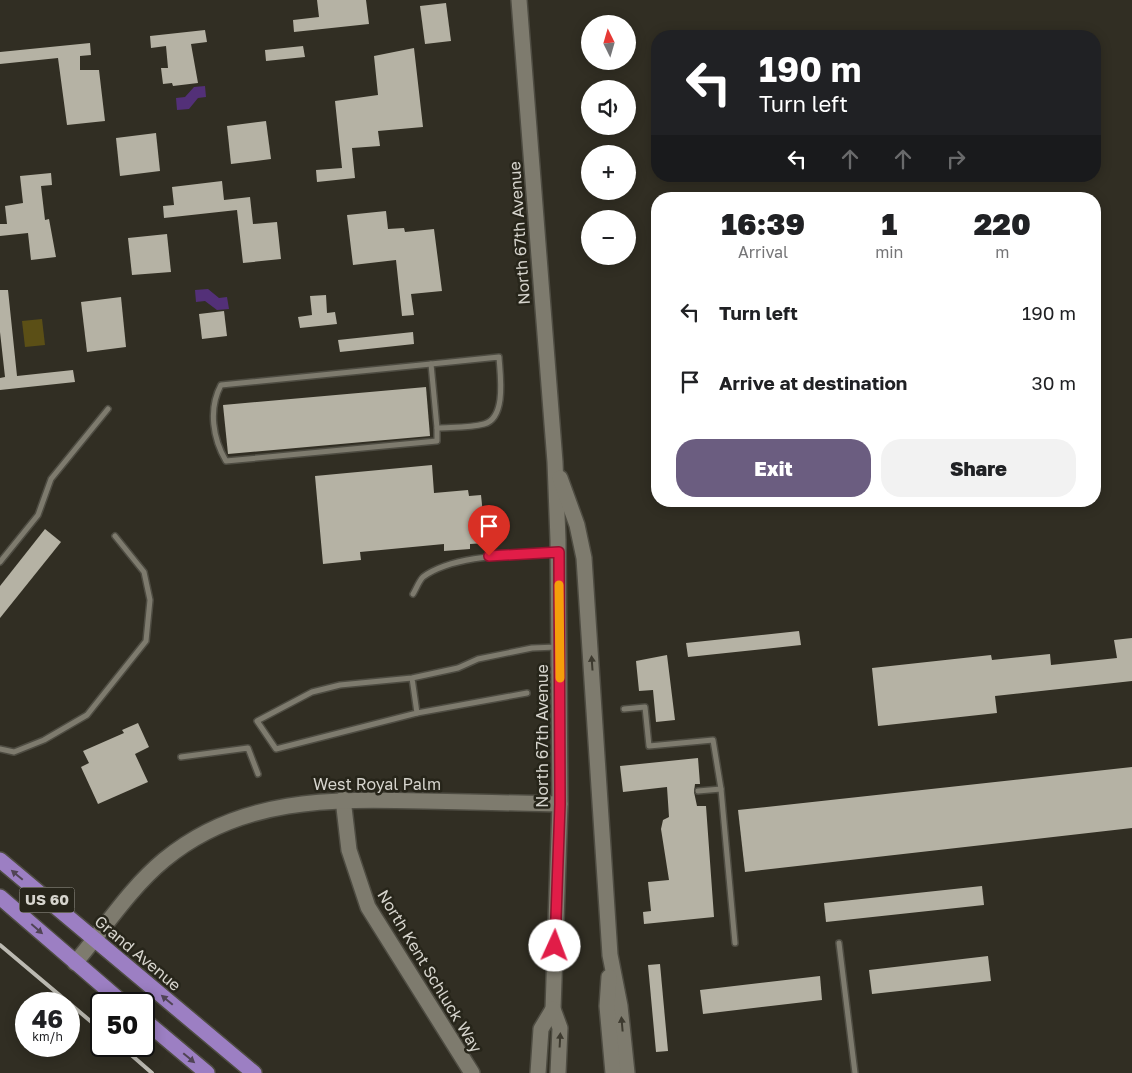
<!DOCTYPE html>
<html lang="en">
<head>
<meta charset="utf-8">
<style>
	body { margin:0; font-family:"Golos Text",sans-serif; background:#f2f2f2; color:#202124; height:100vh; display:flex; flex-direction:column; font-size:19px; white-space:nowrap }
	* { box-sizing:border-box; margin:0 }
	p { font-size:16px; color:#757577 }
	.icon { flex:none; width:28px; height:28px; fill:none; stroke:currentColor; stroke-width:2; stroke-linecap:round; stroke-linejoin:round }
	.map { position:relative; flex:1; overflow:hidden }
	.sheet { position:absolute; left:651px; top:192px; width:450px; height:315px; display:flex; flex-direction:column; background:#fff; border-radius:20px; box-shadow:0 2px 12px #0003 }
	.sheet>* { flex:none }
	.hud { position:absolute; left:651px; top:30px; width:450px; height:152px; border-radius:20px; box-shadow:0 2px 12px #0003; background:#202124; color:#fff; overflow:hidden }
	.needle { width:32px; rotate:355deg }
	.buttons { position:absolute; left:581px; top:15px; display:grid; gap:10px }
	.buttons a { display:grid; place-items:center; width:55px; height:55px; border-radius:50%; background:#fff; box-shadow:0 2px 12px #0003; font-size:25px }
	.speed { position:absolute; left:15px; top:992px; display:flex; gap:10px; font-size:25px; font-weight:700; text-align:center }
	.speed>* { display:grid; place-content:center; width:65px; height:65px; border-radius:50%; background:#fff; box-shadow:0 2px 12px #0003; line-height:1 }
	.speed small { font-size:12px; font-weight:400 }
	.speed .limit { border:2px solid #111; border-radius:8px; background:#fff; color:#111 }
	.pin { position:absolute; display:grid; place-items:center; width:42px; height:42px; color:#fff; margin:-51px -21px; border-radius:50% 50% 50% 0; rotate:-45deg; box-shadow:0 0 5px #0007 }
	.pin .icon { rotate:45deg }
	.me { position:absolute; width:55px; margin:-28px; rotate:2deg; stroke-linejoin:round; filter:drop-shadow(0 0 4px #0008) }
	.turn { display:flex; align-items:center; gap:18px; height:105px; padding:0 25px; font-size:22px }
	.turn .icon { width:65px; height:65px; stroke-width:2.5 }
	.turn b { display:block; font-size:35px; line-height:42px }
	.lanes { display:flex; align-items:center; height:48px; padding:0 25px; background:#0003; justify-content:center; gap:25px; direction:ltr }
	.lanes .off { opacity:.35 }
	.eta { display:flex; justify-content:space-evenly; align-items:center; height:85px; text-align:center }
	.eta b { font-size:30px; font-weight:800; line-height:35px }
	.cta { display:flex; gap:10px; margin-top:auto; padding:10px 25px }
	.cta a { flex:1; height:58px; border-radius:20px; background:#6b5d80; color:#fff; font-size:20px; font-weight:800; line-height:58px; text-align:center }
	.cta a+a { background:#f2f2f2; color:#202124 }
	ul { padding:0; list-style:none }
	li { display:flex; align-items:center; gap:15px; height:70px; padding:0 25px }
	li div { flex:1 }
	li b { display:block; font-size:19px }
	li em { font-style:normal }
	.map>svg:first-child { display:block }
</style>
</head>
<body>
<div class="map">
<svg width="1132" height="1073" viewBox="0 0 1132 1073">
	<rect width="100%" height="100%" fill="#312e23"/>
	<polygon fill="#5b4f16" points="42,319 45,345 25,347 22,321"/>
	<g fill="#533078">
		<polygon points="205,86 206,97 198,98 189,109 177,110 176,98 185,97 194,87"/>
		<polygon points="208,289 219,298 227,297 229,309 217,310 205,301 196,302 195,290"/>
	</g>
	<g fill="#b5b2a4">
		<polygon points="317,0 366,0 369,24 294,32 293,20 319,17"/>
		<polygon points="446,3 451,41 425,44 420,6"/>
		<polygon points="205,30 207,42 191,44 198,83 173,86 172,83 163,84 161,68 168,68 166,46 151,48 150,36"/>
		<polygon points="90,43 91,55 80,56 80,70 99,70 105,121 67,125 58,58 0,64 0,52"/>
		<polygon points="303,46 305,57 266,61 265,50"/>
		<polygon points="414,48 423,127 378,131 380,146 352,148 355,178 317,182 316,170 342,168 335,101 378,95 374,56"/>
		<polygon points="266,121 271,159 231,164 227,126"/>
		<polygon points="156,133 160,171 120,176 116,138"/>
		<polygon points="51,173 52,185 41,186 45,220 49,219 56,257 31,260 28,233 0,236 0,224 7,224 5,206 23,203 20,176"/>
		<polygon points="222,181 224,200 250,197 253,224 277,222 281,259 243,263 237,210 164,218 163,206 174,205 172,187"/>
		<polygon points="386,211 388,229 404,228 405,232 434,229 442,291 411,294 414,315 402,316 396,260 353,265 347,215"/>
		<polygon points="167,234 171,272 132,275 128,238"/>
		<polygon points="0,290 8,290 17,376 73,370 75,382 0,390 0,378 5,377 0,332"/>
		<polygon points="326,295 327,313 335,312 337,324 300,328 298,317 312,315 310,296"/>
		<polygon points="121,297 126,347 87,352 81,302"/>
		<polygon points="224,311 227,336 202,339 199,314"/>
		<polygon points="413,332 414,344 340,352 338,340"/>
		<polygon points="426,387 430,436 228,454 223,405"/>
		<polygon points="432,465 434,493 468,490 469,496 481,495 486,543 470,544 470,549 444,551 444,544 360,552 361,560 323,564 315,476"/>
		<polygon points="45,529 61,542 0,618 0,586"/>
		<polygon points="799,631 801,645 688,657 686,643"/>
		<polygon points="1132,638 1132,681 995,696 997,713 878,726 872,668 991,655 992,660 1050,654 1051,665 1117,658 1114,640"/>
		<polygon points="667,655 675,720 656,722 653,690 639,691 636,661"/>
		<polygon points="138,723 149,747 135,754 148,782 98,804 81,767 89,763 83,751 124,733 122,730"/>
		<polygon points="698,758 700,784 695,784 694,792 697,806 706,806 714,917 644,924 643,912 651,911 648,882 669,880 661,829 663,820 669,817 667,787 623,792 620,766"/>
		<polygon points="1132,767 1132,828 745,872 738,810"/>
		<polygon points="982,886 984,905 826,922 824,903"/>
		<polygon points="988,956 991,981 872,994 869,970"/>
		<polygon points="660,964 668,1051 656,1052 648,965"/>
		<polygon points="820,976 822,1000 703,1014 700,990"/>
	</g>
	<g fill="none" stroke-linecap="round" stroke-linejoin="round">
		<g stroke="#4e4c42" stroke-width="8">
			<g id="lane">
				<path d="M499 357C500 374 507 418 484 424 470 428 452 427 437 428L431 364Z"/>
				<path d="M431 364 221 385C208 409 213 439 226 461L437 441V428"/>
				<polyline points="0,562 38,515 51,479 108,409"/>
				<path d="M413 594C416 589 419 581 423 577 454 554 518 555 556 552"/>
				<polyline points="412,678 417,713 276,749 257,721 312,692 340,685 412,678 458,668 478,659 532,648 557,647"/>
				<polyline points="624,709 645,707 649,746 713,740 721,789"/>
				<polyline points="417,713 527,693"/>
				<polyline points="0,749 14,752 44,740 87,715 146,641 150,600 144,572 115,536"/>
				<polyline points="181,757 248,748 258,774"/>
				<polyline points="698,791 721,789 735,943"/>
				<polyline points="839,943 855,1073"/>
			</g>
		</g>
		<g stroke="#4e4c42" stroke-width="18">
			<g id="secondary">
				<polyline points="519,0 555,462 558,540 560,804 553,1009 560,1028 558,1073"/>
				<polyline points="560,478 577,525 584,558 610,955 620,1006 627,1073"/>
				<polyline points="343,799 349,850 368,907 472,1073"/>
				<path d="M75 963C104 929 129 889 164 860 240 797 331 799 424 801 469 802 515 803 560 804"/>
				<polyline points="609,977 607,1006 613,1073"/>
				<polyline points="538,1073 541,1029 553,1009"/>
			</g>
		</g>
		<g stroke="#4e4c42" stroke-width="18">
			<g id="highway">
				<polyline points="0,860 254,1073"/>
				<polyline points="0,897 124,1004"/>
				<polyline points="144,1020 207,1073"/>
			</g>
		</g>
		<use href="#lane" stroke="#7e7b6e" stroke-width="5"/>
		<use href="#secondary" stroke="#7e7b6e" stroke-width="15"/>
		<use href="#highway" stroke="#9c7fc3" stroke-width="15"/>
		<g stroke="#bcbab2" stroke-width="4">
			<polyline points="0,945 101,1030"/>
			<polyline points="121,1046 152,1073"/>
		</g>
	</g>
	<defs><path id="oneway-solid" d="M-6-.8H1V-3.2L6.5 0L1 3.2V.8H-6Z" transform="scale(1.25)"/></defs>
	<g fill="#3d3a2f">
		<use href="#oneway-solid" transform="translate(592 663) rotate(-94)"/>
		<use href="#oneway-solid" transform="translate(622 1024) rotate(-95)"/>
		<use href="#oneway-solid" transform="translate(560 1040) rotate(-87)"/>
	</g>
	<g fill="#504455">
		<use href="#oneway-solid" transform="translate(17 875) rotate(-140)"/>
		<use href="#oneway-solid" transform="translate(37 929) rotate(41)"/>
		<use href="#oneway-solid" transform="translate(167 1000) rotate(-140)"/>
		<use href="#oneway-solid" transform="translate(189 1058) rotate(40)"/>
	</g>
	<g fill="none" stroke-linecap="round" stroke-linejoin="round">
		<g stroke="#92132f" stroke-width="12">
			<polyline id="route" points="489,556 559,552 560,804 555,946"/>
		</g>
		<use href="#route" stroke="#e11d48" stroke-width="9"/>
		<polyline stroke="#f59e0b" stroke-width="9" points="559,585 560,678"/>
	</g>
	<g text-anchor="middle" stroke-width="5" stroke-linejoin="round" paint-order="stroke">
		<rect fill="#27251a" stroke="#a2a097" stroke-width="1" x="19.5" y="887.5" width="55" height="25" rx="4"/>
		<g font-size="15" font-weight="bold" fill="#d6d4cd">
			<text x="47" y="905">US 60</text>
		</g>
		<g font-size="16" fill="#d6d4cd" stroke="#27251a">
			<text transform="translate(519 233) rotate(-94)" y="6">North 67th Avenue</text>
			<text transform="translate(542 736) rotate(-90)" y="6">North 67th Avenue</text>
			<text x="377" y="790">West Royal Palm</text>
			<text transform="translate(138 953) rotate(40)" y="6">Grand Avenue</text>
			<text transform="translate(430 971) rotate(59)" y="6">North Kent Schluck Way</text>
		</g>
	</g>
</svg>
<div class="buttons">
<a><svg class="needle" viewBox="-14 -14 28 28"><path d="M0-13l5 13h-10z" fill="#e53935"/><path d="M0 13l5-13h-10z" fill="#757577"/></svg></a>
<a><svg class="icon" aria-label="sound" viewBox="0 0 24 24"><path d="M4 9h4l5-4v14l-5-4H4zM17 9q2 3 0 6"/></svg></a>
<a>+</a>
<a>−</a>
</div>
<div class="speed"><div>46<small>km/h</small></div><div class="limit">50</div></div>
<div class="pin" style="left:489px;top:556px;background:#d93025"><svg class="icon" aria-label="arrive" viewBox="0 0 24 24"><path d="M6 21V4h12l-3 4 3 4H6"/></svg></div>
<svg class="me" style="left:555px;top:946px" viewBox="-20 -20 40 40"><circle r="19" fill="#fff"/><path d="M0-13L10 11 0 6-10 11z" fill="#e11d48"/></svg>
<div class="hud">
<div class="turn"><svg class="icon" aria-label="left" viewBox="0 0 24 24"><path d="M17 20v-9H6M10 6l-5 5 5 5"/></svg><div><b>190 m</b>Turn left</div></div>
<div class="lanes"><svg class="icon" aria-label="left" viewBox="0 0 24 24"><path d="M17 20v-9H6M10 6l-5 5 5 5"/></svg><svg class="icon off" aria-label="ahead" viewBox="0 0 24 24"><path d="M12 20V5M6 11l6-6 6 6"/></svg><svg class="icon off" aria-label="ahead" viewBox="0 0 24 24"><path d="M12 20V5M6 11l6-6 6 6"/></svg><svg class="icon off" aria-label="right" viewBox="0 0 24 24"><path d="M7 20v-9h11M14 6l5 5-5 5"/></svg></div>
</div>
<section class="sheet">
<div class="eta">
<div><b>16:39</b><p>Arrival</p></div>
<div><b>1</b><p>min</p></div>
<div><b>220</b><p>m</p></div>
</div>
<ul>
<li><svg class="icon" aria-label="left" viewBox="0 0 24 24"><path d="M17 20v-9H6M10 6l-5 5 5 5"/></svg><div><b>Turn left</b></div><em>190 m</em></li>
<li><svg class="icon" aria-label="arrive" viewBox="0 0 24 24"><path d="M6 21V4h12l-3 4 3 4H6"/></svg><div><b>Arrive at destination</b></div><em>30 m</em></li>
</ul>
<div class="cta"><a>Exit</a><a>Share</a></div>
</section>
</div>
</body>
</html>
